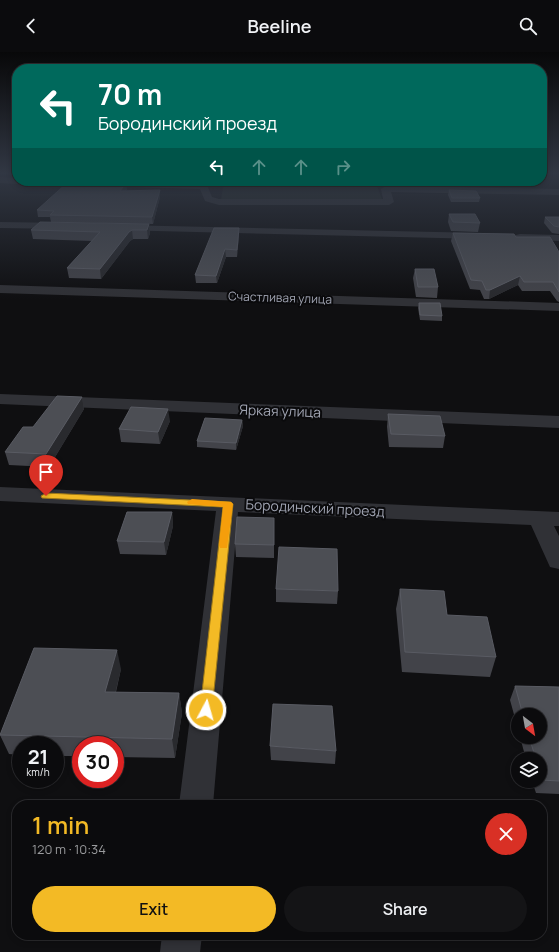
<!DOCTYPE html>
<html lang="en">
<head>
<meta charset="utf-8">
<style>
	body { margin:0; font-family:Manrope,sans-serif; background:#141416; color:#f1f3f6; height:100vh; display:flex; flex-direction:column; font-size:15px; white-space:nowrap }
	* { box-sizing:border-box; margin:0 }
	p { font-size:13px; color:#9a9b9d }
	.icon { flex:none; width:22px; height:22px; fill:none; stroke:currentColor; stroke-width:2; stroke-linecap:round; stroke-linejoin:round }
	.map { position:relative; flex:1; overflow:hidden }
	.side { position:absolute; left:12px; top:748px; width:535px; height:140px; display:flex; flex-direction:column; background:#0b0b0d; border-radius:16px; box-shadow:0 2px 6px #0003,0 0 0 1px #2b2b2e }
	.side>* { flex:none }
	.guide { position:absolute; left:12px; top:12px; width:535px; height:122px; border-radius:16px; box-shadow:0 2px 6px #0003,0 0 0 1px #2b2b2e; background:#00695c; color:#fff; overflow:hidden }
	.needle { width:26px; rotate:149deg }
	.controls { position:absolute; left:511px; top:656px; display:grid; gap:8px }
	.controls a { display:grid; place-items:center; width:36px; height:36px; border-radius:50%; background:#0b0b0d; box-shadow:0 2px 6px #0003,0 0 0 1px #2b2b2e; font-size:20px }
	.speed { position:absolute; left:12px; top:684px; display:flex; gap:8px; font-size:20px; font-weight:700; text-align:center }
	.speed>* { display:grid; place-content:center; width:52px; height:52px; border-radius:50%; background:#0b0b0d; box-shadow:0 2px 6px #0003,0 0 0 1px #2b2b2e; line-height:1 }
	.speed small { font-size:10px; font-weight:400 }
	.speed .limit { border:6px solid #d22; background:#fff; color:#111 }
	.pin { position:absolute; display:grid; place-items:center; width:34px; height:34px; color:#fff; margin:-41px -17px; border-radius:50% 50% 50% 0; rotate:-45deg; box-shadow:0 0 4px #0007 }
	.pin .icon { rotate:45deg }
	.me { position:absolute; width:44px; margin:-22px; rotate:6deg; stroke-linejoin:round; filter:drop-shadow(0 0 3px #0008) }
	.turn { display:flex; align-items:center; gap:14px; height:84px; padding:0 20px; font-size:18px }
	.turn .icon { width:52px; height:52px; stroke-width:2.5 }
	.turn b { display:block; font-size:28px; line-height:34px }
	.lanes { display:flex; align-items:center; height:38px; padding:0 20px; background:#0003; justify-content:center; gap:20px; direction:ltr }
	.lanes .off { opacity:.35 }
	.round { display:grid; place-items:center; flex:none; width:42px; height:42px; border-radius:21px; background:#141416 }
	.summary { display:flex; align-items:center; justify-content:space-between; height:68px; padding:0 20px }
	h1 { font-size:24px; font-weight:600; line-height:30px; color:#f3ba25 }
	.cta { display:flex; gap:8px; margin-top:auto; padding:8px 20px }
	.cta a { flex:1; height:46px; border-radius:24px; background:#f3ba25; color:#111; font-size:16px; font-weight:600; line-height:46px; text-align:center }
	.cta a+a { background:#141416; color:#f1f3f6 }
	header { display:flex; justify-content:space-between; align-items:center; height:52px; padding:0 20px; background:#0b0b0d; font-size:18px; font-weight:600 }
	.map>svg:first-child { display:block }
</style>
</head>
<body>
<header><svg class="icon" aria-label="back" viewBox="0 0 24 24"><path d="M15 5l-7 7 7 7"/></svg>Beeline<svg class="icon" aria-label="search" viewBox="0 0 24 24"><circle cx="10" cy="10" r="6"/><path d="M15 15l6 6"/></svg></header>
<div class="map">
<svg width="559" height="900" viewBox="0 0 559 900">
	<rect width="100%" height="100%" fill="#0f0f11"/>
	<polygon fill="#1c231d" points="224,129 375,129 382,147 221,148"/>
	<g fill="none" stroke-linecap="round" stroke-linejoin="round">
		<g fill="#303136" fill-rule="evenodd">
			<polygon points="0,125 17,126 17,129 22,129 17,132 0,131"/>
			<polygon points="30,129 127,129 200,131 207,133 212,145 219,147 383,147 381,137 386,134 559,137 559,143 391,140 394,150 389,153 219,153 205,149 200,137 35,132"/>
			<polygon points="0,170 66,171 71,174 66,177 0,176"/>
			<polygon points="120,173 482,181 486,182 488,184 486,186 482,187 116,178 114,176"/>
			<polygon points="520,182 559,183 559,189 516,187 514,185 516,183"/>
			<polygon points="0,233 559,251 559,259 0,241"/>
			<polygon points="0,342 559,364 559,376 0,352"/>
			<polygon points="0,435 559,460 559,474 554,474 559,484 559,517 550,515 531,473 238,460 213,753 179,753 216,459 0,449"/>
			<polygon points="162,883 202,883 200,900 160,900"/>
		</g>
	</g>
	<g fill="#424349">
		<polygon points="424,129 509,129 508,133 470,132 470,134 425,132"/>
		<polygon points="127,137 126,139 160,145 153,172 51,170 50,165 38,165 37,158"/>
		<polygon points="449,138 480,146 479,150 451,150 448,143"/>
		<polygon points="449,162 480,171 478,180 451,179 448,170"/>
		<polygon points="545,165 559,165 559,182 552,181 544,171"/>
		<polygon points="149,172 150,181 148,187 133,187 130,189 101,227 69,226 67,216 92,189 33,187 31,178"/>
		<polygon points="453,181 516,185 559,200 559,250 557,249 550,239 522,239 518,233 489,247 484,247 480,238 470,237 451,189"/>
		<polygon points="239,183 237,205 226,205 217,231 196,231 195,223"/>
		<polygon points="415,217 438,235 437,246 416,245 413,226"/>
		<polygon points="419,251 442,264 442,269 420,268 418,256"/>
		<polygon points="82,345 84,357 49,415 9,413 5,400 33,375"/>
		<polygon points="388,362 445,384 443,396 389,395 387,375"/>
		<polygon points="242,368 243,374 236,398 197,395 197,389"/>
		<polygon points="170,369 160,392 121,390 119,377"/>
		<polygon points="172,460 173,474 166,503 120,502 117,489"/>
		<polygon points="274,466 274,506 236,505 235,492"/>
		<polygon points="276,537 338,539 337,552 276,550"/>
		<polygon points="400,537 447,563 496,605 490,625 402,620 396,557"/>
		<polygon points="121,617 116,640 179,641 182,661 175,706 115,705 115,693 81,693 81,704 55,704 55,693 21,693 21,703 9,702 0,683"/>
		<polygon points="515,634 559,635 559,742 536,741 532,729 540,729 540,707 526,707 520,685 540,685 540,663 518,663 518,677 510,648"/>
		<polygon points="270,694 336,699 335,712 271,708"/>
	</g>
	<g fill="#292a2e">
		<polygon points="126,131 127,137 121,146 120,139"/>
		<polygon points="160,138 160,145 153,172 152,165"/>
		<polygon points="149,172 150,181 148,187 147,178"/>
		<polygon points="239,176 239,183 237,205 237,198"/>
		<polygon points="132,178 133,187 130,189 101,227 100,217 129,180"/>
		<polygon points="225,197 226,205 217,231 216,224"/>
		<polygon points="520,224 518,233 489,247 490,238"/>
		<polygon points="82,345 84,357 49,415 46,402"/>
		<polygon points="168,357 170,369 160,392 158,380"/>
		<polygon points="242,368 243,374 236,398 236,391"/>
		<polygon points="172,460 173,474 166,503 164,490"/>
		<polygon points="117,598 121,617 111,659 105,640"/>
		<polygon points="179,641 182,661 175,706 172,687"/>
	</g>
	<g fill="#4c4e54" stroke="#595b63">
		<polygon points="68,130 126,131 120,139 160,138 152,165 50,163 54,159 37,158"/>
		<polygon points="449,138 476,139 480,146 452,146"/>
		<polygon points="449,162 475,162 480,171 453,170"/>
		<polygon points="545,165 559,165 559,175 554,174"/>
		<polygon points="40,170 149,172 147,178 132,178 129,180 100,217 67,216 100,180 31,178"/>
		<polygon points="214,176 239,176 237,198 225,197 216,224 195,223"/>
		<polygon points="453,181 514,182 516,185 550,185 559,200 559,240 553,230 524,230 520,224 490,238 486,238 482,229 471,228"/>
		<polygon points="415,217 434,217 438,235 418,235"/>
		<polygon points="419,251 440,251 442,264 420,263"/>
		<polygon points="57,344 82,345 46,402 5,400 23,375 33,375"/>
		<polygon points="131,355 168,357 158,380 119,377"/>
		<polygon points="388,362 440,364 445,384 391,382"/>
		<polygon points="205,366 242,368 236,391 197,389"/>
		<polygon points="127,460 172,460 164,490 117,489"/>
		<polygon points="237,465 274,466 274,493 235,492"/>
		<polygon points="279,495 337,497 338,539 276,537"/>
		<polygon points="400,537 444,539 447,563 487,565 496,605 405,600"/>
		<polygon points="34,596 117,598 105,640 179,641 172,687 0,683"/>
		<polygon points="515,634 559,635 559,729 542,728 540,722 540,707 536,707 529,685 540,685 540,663 523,663"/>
		<polygon points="273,652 332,654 336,699 270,694"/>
	</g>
	<linearGradient id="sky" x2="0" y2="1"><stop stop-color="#080809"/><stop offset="0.49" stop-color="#313743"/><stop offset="1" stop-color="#313743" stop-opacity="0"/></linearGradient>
	<rect width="559" height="247" fill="url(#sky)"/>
	<polygon fill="#f3ba25" stroke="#9e7918" points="46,441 231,450 233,452 212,658 211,662 206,663 202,662 200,658 223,455 42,446 41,444"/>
	<polygon fill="#f59e0b" points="192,447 231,450 233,452 227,496 220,496 219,493 223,455 188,452 187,450"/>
	<g text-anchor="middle" stroke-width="4" stroke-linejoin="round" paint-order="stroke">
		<g font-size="12" fill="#a0a4b2" stroke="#0a0a0c">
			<text transform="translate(280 246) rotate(2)" y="4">Счастливая улица</text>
		</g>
		<g font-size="14" fill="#a0a4b2" stroke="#0a0a0c">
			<text transform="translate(280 359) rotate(2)" y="5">Яркая улица</text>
			<text transform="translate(315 456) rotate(3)" y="5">Бородинский проезд</text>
		</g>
	</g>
</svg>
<div class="controls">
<a><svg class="needle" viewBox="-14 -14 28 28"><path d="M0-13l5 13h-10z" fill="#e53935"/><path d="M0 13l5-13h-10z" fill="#9a9b9d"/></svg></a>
<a><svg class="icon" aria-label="layers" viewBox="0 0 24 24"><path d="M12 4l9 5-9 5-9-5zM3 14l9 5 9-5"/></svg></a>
</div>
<div class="speed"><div>21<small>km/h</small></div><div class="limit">30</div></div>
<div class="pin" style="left:46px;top:444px;background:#d93025"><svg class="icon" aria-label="arrive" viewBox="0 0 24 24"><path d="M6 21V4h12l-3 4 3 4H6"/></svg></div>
<svg class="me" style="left:206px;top:658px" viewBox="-20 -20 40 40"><circle r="17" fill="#f3ba25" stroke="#fff" stroke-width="3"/><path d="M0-11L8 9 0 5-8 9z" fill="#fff"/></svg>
<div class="guide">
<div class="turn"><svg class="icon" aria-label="left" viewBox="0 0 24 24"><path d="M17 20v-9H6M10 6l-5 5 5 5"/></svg><div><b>70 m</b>Бородинский проезд</div></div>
<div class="lanes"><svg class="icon" aria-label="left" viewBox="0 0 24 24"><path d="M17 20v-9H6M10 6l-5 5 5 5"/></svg><svg class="icon off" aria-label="ahead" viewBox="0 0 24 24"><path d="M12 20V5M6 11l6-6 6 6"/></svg><svg class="icon off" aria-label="ahead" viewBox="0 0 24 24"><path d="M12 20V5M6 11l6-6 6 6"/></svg><svg class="icon off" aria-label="right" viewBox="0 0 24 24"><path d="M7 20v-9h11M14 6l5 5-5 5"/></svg></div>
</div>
<section class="side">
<div class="summary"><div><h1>1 min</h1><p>120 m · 10:34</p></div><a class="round" style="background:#d93025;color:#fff"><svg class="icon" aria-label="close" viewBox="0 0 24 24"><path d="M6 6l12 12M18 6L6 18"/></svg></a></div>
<div class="cta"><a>Exit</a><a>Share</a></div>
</section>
</div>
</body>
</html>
